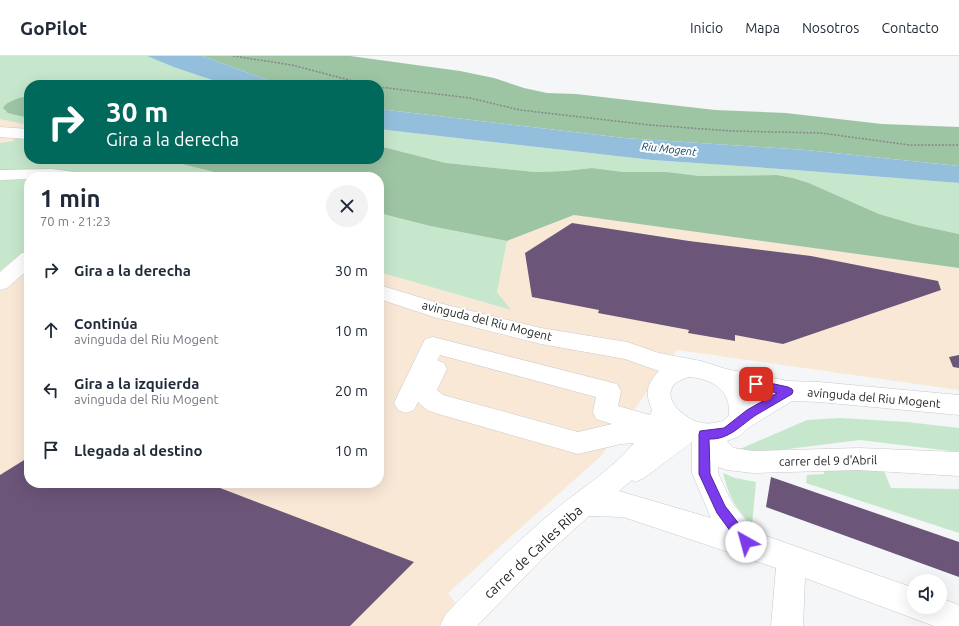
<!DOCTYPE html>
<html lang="es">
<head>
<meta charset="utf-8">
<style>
	body { margin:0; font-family:Ubuntu,sans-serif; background:#f2f2f3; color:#1f2937; height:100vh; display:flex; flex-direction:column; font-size:15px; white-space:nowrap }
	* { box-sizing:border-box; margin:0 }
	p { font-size:13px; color:#747a83 }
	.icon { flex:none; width:22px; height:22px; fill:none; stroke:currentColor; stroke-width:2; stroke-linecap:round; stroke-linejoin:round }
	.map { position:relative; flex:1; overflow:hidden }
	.drawer { position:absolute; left:24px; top:116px; width:360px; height:316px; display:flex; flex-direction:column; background:#fff; border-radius:16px; box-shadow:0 4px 16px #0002 }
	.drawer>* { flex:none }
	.banner { position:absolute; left:24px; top:24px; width:360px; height:84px; border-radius:16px; box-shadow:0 4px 16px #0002; background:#00695c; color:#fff; overflow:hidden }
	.tools { position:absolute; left:907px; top:518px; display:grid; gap:8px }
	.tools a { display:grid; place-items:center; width:40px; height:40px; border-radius:50%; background:#fff; box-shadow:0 4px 16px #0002; font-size:20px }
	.pin { position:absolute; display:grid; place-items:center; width:34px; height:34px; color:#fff; margin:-17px; border-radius:8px; box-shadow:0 2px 6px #0006 }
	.me { position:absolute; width:44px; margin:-22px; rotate:322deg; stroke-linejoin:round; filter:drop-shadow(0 0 3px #0008) }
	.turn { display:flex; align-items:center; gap:14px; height:84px; padding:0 16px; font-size:18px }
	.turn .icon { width:52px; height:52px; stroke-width:2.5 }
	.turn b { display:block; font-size:28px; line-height:34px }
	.round { display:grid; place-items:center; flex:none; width:42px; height:42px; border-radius:21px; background:#f2f2f3 }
	.head { display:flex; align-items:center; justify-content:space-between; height:68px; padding:0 16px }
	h1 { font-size:24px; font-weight:700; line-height:30px }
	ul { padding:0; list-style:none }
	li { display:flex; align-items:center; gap:12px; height:60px; padding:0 16px }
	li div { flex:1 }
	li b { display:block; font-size:15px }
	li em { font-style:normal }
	header { display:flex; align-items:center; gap:24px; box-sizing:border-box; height:56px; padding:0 20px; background:#fff; border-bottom:1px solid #e0e1e3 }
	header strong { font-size:19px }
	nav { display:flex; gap:22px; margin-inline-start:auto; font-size:14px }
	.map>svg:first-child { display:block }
</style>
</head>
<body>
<header>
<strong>GoPilot</strong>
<nav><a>Inicio</a><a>Mapa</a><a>Nosotros</a><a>Contacto</a></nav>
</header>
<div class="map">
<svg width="959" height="570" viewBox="0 0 959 570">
	<rect width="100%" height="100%" fill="#f4f6f7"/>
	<g fill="#fae8d7">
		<polygon points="2,62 29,69 29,71 13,85 0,87 0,63"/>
		<polygon points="574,159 959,212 959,334 677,294 601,400 448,537 474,570 0,570 0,215 29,191 29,427 379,427 379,216 510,254 497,236 507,185"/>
	</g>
	<g fill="#c6e7cb">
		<polygon points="0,0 147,0 212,24 219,29 78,28 29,29 29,39 9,46 5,55 29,62 29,69 0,63"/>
		<polygon points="29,71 29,103 162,103 234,121 121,121 115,119 113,121 29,121 29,191 0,215 0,87 13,85"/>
		<polygon points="379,73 652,104 795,114 959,127 959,178 917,169 879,158 809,127 793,122 777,119 699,120 623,116 592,112 565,115 535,116 446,107 379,90"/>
		<polygon points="379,157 430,170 507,185 497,236 511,254 379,216"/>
		<polygon points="840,362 907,366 959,372 959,396 860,384 747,398 733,396 807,364"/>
		<polygon points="824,413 884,415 891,432 959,433 959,477 806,427 807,419 824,418"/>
		<path d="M723 417 735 422 756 426 752 469C734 450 730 443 723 417Z"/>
	</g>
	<g fill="#9dc5a4">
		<polygon points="202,0 350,0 460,15 494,22 524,32 547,37 576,38 715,54 786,57 882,68 959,71 959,110 806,94 624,82 379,53 379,29 281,29"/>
		<path d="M29 39V62L8 57 3 52C7 44 21 42 29 39Z"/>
		<polygon points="379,90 446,107 535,116 565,115 592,112 623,116 666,116 699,120 777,119 793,122 809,127 879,158 917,169 959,178 959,212 574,159 507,185 430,170 379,157 379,121 234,121 162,103 379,103"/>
	</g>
	<g fill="#94bfdc">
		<polygon points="147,0 202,0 281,29 219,29 212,24 174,11"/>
		<polygon points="379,53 624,82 806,94 959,110 959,127 795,114 652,104 404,76 379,73"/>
	</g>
	<g fill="#6b5579">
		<polygon points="572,167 689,185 811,200 938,225 941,234 783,288 735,279 735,285 688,277 689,274 598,257 599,254 532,241 525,197"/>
		<polygon points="959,299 959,312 953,311 949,301"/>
		<polygon points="29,401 29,427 207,427 414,506 350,570 0,570 0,419"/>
		<polygon points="771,421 959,486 959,521 766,451"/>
	</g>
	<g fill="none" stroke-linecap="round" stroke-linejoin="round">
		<g stroke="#c8c9ca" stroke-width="1">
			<g id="minor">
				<polygon points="0,71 29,73 29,83 0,81"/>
				<polygon points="52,113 82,117 84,121 29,121 29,123 0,124 0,114"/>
				<polygon points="29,196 29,213 7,232 0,234 0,216 22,197"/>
				<path d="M379 229 435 246 541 272 627 286 659 297 701 305 726 313 788 325 819 326 959 339V359L819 346 792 345 748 372 740 380 727 385 734 392 753 395 859 392 959 396V420L859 414 753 417 727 414 718 411V417L731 445 755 476 914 532V551H940V542L959 549V570H934L805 522 803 570H771L776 512 623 461 589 460 547 498 477 570H440L445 559C479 524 513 489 550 458 578 434 611 415 634 387L621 388 578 398 435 357 427 354 418 346 414 354 406 357 398 354 394 347 425 283 433 281 617 328 621 335 618 350 650 359 652 354C645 337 646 329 659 315L625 303 541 288 434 261 379 243ZM440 299 596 341 593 356 596 363 612 368 578 376 443 339 437 334 447 313 444 307 437 304ZM690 321C712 323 731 334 729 359 727 362 723 366 719 366 712 368 702 368 695 365 684 360 665 346 672 332 675 325 683 323 690 321ZM748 336 762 339 752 345ZM692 386V417L711 462 619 435 632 424 635 426 644 422Z"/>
			</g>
		</g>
		<g stroke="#878888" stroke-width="1.5" stroke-dasharray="2 1.5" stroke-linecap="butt">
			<polyline points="233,0 292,9 368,29"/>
			<polyline points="379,31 470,42 520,54 650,69 732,75 821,77 909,89 959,89"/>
		</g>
		<use href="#minor" fill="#fff" fill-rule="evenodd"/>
	</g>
	<path fill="#7c3aed" stroke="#51269a" d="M756 324 788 331 792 333 793 335 792 338C780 345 768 352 756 359 741 369 729 384 709 383L710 418 725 450 750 482 752 486 750 491 746 492 742 491 717 457 699 418V378L700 375 724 372 747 354 777 337 753 331 751 328 753 326Z"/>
	<g text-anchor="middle" stroke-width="4" stroke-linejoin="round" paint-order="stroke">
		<g font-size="11" font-style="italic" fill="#104462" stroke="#fff">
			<text transform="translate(669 93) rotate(6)" y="4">Riu Mogent</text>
		</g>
		<g font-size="12" fill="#242525" stroke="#fff">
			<text transform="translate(487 265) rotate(14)" y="4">avinguda del Riu Mogent</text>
			<text transform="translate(874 342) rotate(5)" y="4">avinguda del Riu Mogent</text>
			<text transform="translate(828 405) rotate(-1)" y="4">carrer del 9 d'Abril</text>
		</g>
		<g font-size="14" fill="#242525" stroke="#fff">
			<text transform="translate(533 496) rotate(-43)" y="5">carrer de Carles Riba</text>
		</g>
	</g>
</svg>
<div class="tools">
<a><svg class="icon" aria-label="sound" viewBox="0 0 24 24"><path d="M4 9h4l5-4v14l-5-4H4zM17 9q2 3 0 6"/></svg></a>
</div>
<div class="pin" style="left:756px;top:328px;background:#d93025"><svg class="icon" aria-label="arrive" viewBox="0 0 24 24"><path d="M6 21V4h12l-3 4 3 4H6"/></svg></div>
<svg class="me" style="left:746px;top:486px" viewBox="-20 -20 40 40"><circle r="19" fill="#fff"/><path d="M0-13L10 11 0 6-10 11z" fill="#7c3aed"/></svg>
<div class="banner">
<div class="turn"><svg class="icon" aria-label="right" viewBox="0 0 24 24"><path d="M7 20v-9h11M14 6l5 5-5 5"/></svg><div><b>30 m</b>Gira a la derecha</div></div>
</div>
<section class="drawer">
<div class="head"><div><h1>1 min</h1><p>70 m · 21:23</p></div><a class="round"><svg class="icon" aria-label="close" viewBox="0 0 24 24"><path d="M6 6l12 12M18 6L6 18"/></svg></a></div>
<ul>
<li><svg class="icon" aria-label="right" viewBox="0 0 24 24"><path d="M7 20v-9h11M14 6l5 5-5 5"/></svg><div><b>Gira a la derecha</b></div><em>30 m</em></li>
<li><svg class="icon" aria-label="ahead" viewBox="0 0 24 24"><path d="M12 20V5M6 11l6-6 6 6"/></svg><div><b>Continúa</b><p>avinguda del Riu Mogent</p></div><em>10 m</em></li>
<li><svg class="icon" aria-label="left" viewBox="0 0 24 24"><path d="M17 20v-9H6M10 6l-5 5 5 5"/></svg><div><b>Gira a la izquierda</b><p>avinguda del Riu Mogent</p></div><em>20 m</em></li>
<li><svg class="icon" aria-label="arrive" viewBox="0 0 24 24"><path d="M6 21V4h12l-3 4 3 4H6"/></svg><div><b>Llegada al destino</b></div><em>10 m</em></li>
</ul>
</section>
</div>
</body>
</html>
